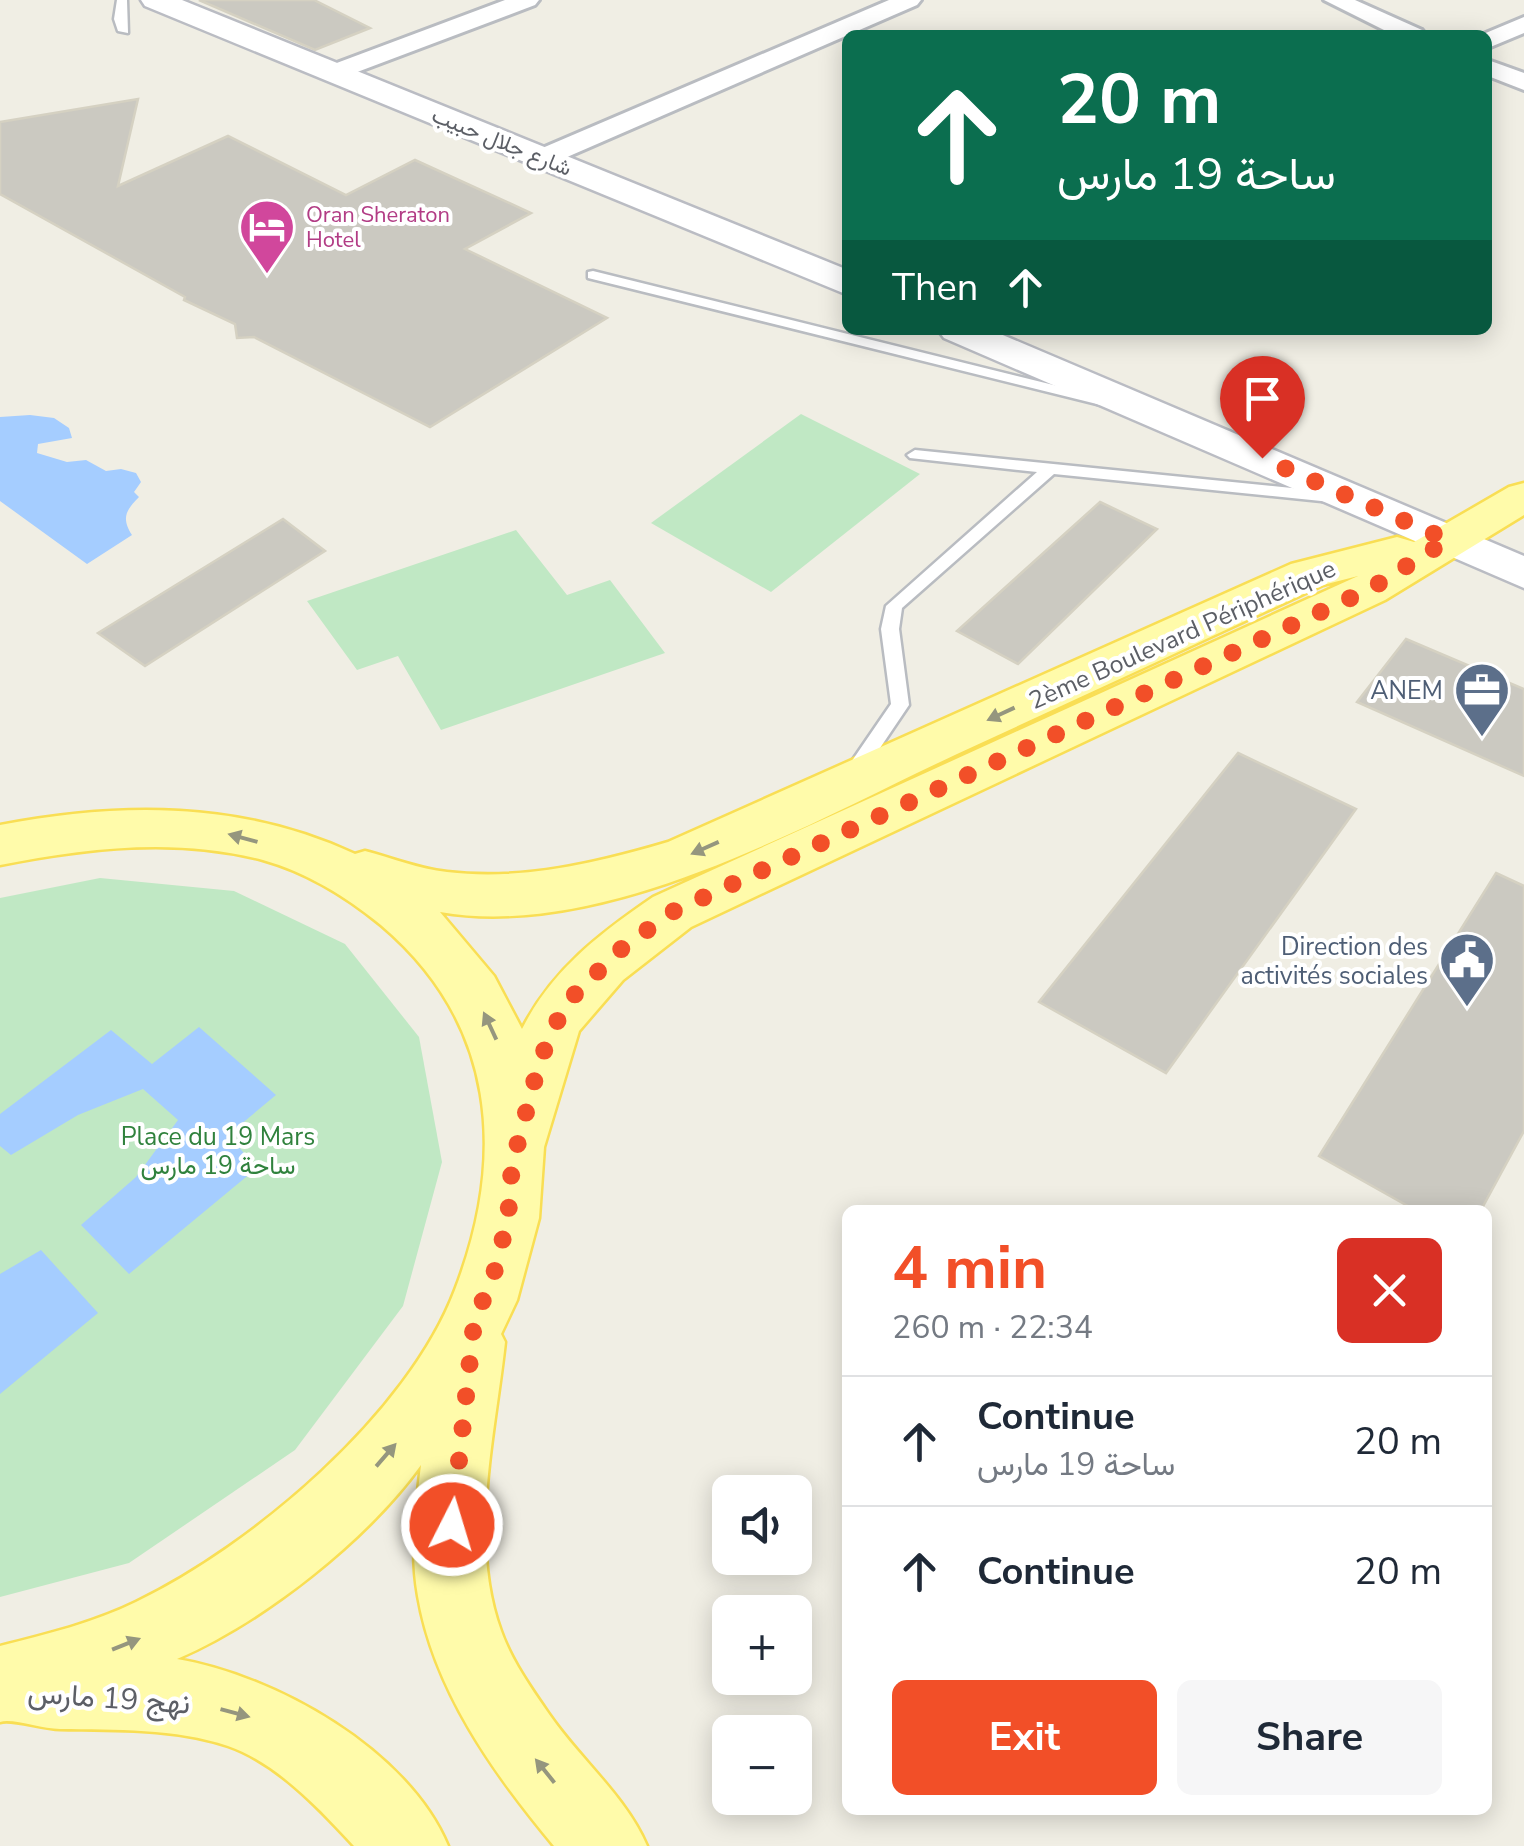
<!DOCTYPE html>
<html lang="en">
<head>
<meta charset="utf-8">
<style>
	body { margin:0; font-family:"Nunito Sans",Vazirmatn,sans-serif; background:#f6f6f7; color:#1f2937; height:100vh; display:flex; flex-direction:column; font-size:38px; white-space:nowrap }
	* { box-sizing:border-box; margin:0 }
	p { font-size:32px; color:#747a83 }
	.icon { flex:none; width:55px; height:55px; fill:none; stroke:currentColor; stroke-width:2; stroke-linecap:round; stroke-linejoin:round }
	.map { position:relative; flex:1; overflow:hidden }
	.panel { position:absolute; left:842px; top:1205px; width:650px; height:610px; display:flex; flex-direction:column; background:#fff; border-radius:15px; box-shadow:0 5px 25px #0003 }
	.panel>* { flex:none }
	.banner { position:absolute; left:842px; top:30px; width:650px; height:305px; border-radius:15px; box-shadow:0 5px 25px #0003; background:#0b6e4f; color:#fff; overflow:hidden }
	.tools { position:absolute; left:712px; top:1475px; display:grid; gap:20px }
	.tools a { display:grid; place-items:center; width:100px; height:100px; border-radius:15px; background:#fff; box-shadow:0 5px 25px #0003; font-size:50px }
	.pin { position:absolute; display:grid; place-items:center; width:85px; height:85px; color:#fff; margin:-102px -42px; border-radius:50% 50% 50% 0; rotate:-45deg; box-shadow:0 0 10px #0007 }
	.pin .icon { rotate:45deg }
	.me { position:absolute; width:110px; margin:-55px; rotate:5deg; stroke-linejoin:round; filter:drop-shadow(0 0 8px #0008) }
	.turn { display:flex; align-items:center; gap:35px; height:210px; padding:0 50px; font-size:45px }
	.turn .icon { width:130px; height:130px; stroke-width:2.5 }
	.turn b { display:block; font-size:70px; line-height:85px }
	.then { display:flex; align-items:center; height:95px; padding:0 50px; background:#0003; gap:20px; font-size:38px }
	.round { display:grid; place-items:center; flex:none; width:105px; height:105px; border-radius:15px; background:#f6f6f7 }
	.summary { display:flex; align-items:center; justify-content:space-between; height:170px; padding:0 50px }
	h1 { font-size:60px; font-weight:700; line-height:75px; color:#f24f28 }
	.button { display:flex; gap:20px; margin-top:auto; padding:20px 50px }
	.button a { flex:1; height:115px; border-radius:15px; background:#f24f28; color:#fff; font-size:40px; font-weight:700; line-height:115px; text-align:center }
	.button a+a { background:#f6f6f7; color:#1f2937 }
	ul { padding:0; list-style:none }
	li { display:flex; align-items:center; gap:30px; height:130px; padding:0 50px; border-top:2px solid #e0e1e3 }
	li div { flex:1 }
	li b { display:block; font-size:38px }
	li em { font-style:normal }
	.map>svg:first-child { display:block }
</style>
</head>
<body>
<div class="map">
<svg width="1524" height="1846" viewBox="0 0 1524 1846">
	<rect width="100%" height="100%" fill="#f0eee4"/>
	<g fill="#c0e8c4">
		<polygon points="801,414 920,474 771,592 651,523"/>
		<polygon points="516,530 567,595 610,580 665,653 441,730 398,656 357,670 307,601"/>
		<polygon points="100,878 234,891 345,944 419,1037 442,1162 403,1306 295,1450 129,1563 0,1597 0,898"/>
	</g>
	<g fill="#a5cdff">
		<path d="M30 415 54 418 69 428 72 438 38 444 37 453 67 462 86 460 106 471 121 469 136 473 141 482 134 492 139 497C126 510 121 518 132 535L87 564 0 501V417Z"/>
		<polygon points="199,1027 276,1095 228,1135 257,1168 129,1274 81,1225 136,1177 178,1120 143,1089 78,1115 11,1155 0,1146 0,1114 111,1030 152,1064"/>
		<polygon points="41,1250 98,1313 0,1394 0,1274"/>
	</g>
	<g fill="#cbc9c1" stroke="#d5d1c2" stroke-width="2.5">
		<polygon points="199,0 314,0 370,28 315,50"/>
		<polygon points="138,99 118,186 228,136 346,195 415,160 531,213 465,249 607,318 430,427 254,337 237,338 235,324 184,300 185,297 0,194 0,122"/>
		<polygon points="1100,502 1157,529 1018,664 957,631"/>
		<polygon points="283,519 325,551 145,666 98,633"/>
		<polygon points="1406,639 1524,689 1524,776 1357,702"/>
		<polygon points="1238,753 1356,809 1166,1073 1039,1002"/>
		<polygon points="1496,873 1524,886 1524,1131 1481,1210 1415,1210 1319,1156"/>
	</g>
	<g fill="none" stroke-linecap="round" stroke-linejoin="round">
		<g stroke="#b9bcc1" stroke-width="5">
			<g id="lane">
				<polygon points="117,0 127,0 128,33 118,31 114,19"/>
				<polygon points="593,271 1106,398 1108,401 1101,405 588,278 588,272"/>
				<polygon points="915,450 1331,492 1339,497 1331,502 1054,474 902,608 899,629 909,705 859,779 852,781 843,774 891,704 881,629 886,606 1037,472 910,458 907,455"/>
			</g>
		</g>
		<g stroke="#b9bcc1" stroke-width="6">
			<g id="street">
				<polygon points="505,0 539,0 535,5 344,77 326,77 323,72 326,67"/>
				<polygon points="889,0 921,0 917,5 551,164 542,166 529,158 533,152"/>
				<polygon points="1324,0 1355,0 1422,30 1426,35 1394,35"/>
				<polygon points="1524,17 1524,33 1488,48 1488,35 1481,35"/>
				<polygon points="1488,60 1524,73 1524,90 1488,76"/>
			</g>
		</g>
		<g stroke="#babcc3" stroke-width="5">
			<g id="secondary">
				<polygon points="141,0 182,0 848,270 848,295 145,6"/>
				<polygon points="938,330 991,330 1524,556 1524,588 944,338"/>
			</g>
		</g>
		<g stroke="#f9de54" stroke-width="5">
			<path id="primary" d="M1524 483V515L1385 600 691 927 623 980 579 1031 544 1147 539 1218 517 1300 501 1334 505 1342C495 1435 468 1541 501 1631 512 1662 533 1691 551 1717 582 1761 626 1797 647 1846H554C494 1774 434 1690 418 1596 410 1553 416 1508 421 1465 366 1541 263 1622 177 1659 276 1676 408 1750 448 1846H354C320 1809 277 1763 228 1746 175 1728 115 1730 60 1729 41 1729 13 1718 0 1722V1646C47 1634 93 1623 136 1602 254 1545 408 1414 455 1290 507 1155 496 1022 381 925 347 897 306 872 263 860 177 837 85 848 0 865V825C121 802 241 801 355 854L365 851C392 858 419 869 447 872 522 881 597 863 668 842L1291 564 1397 537 1414 542 1509 487ZM1358 576 653 897C599 934 552 970 522 1029L494 976 440 912C606 941 811 822 957 754 1079 698 1201 641 1323 585Z"/>
		</g>
		<use href="#lane" fill="#fff" fill-rule="evenodd"/>
		<use href="#street" fill="#fff" fill-rule="evenodd"/>
		<use href="#secondary" fill="#fff" fill-rule="evenodd"/>
		<use href="#primary" fill="#fffbaa" fill-rule="evenodd"/>
	</g>
	<defs><path id="oneway-solid" d="M-6-.8H1V-3.2L6.5 0L1 3.2V.8H-6Z" transform="scale(2.5)"/></defs>
	<g fill="#95967e">
		<use href="#oneway-solid" transform="translate(1001 714) rotate(155)"/>
		<use href="#oneway-solid" transform="translate(243 838) rotate(-165)"/>
		<use href="#oneway-solid" transform="translate(705 848) rotate(156)"/>
		<use href="#oneway-solid" transform="translate(490 1026) rotate(-115)"/>
		<use href="#oneway-solid" transform="translate(386 1455) rotate(-49)"/>
		<use href="#oneway-solid" transform="translate(126 1644) rotate(-22)"/>
		<use href="#oneway-solid" transform="translate(235 1713) rotate(15)"/>
		<use href="#oneway-solid" transform="translate(545 1771) rotate(-129)"/>
	</g>
	<g fill="none" stroke-linecap="round" stroke-linejoin="round">
		<polyline stroke="#f24f28" stroke-width="18" stroke-dasharray="0 32.4" points="452,1525 474,1323 495,1270 508,1218 512,1165 540,1060 565,1004 620,950 672,912 1370,589 1448,540 1262,458"/>
	</g>
	<defs>
		<g id="hotel-pin" transform="scale(2.875)"><path d="M0 17L-7.5 6A9.5 9.5 0 1 1 7.5 6Z" fill="#d1479c" stroke="#fff"/><path d="M-6-4.5h1.5V1H6V5H4.5V3h-9V5H-6ZM-4 0a1.8 1.8 0 1 1 3.6 0ZM.5 0V-2.5h3Q6-2.5 6 0Z" fill="#fff"/></g>
		<g id="office-pin" transform="scale(2.875)"><path d="M0 17L-7.5 6A9.5 9.5 0 1 1 7.5 6Z" fill="#5c6f8a" stroke="#fff"/><path d="M-6-3h4V-5.5h4V-3h4V5H-6ZM-1-4.5V-3h2v-1.5ZM-6 0V1H6V0Z" fill="#fff"/></g>
		<g id="civic-pin" transform="scale(2.875)"><path d="M0 17L-7.5 6A9.5 9.5 0 1 1 7.5 6Z" fill="#5c6f8a" stroke="#fff"/><path d="M-.6-6.5H3V-4.5H.6V-3L4-1V1h2V6H-6V1h2V-1L-.6-3ZM-1.2 2.5V6h2.4V2.5Z" fill="#fff"/></g>
	</defs>
	<g fill-rule="evenodd">
		<use href="#hotel-pin" x="267" y="227"/>
		<use href="#office-pin" x="1482" y="690"/>
		<use href="#civic-pin" x="1467" y="960"/>
	</g>
	<g text-anchor="middle" stroke-width="8" stroke-linejoin="round" paint-order="stroke">
		<g font-size="22" fill="#5c5f66" stroke="#fff">
			<text transform="translate(502 141) rotate(22)" y="8">شارع جلال حبيب</text>
		</g>
		<g font-size="22" fill="#b23c85" stroke="#fff" text-anchor="start">
			<text x="306" y="222">Oran Sheraton<tspan x="306" dy="25">Hotel</tspan></text>
		</g>
		<g font-size="25" fill="#5c5f66" stroke="#fff">
			<text transform="translate(1182 634) rotate(-24)" y="9">2ème Boulevard Périphérique</text>
		</g>
		<g font-size="25" fill="#4e5e75" stroke="#fff" text-anchor="end">
			<text x="1443" y="699">ANEM</text>
			<text x="1428" y="955">Direction des<tspan x="1428" dy="29">activités sociales</tspan></text>
		</g>
		<g font-size="25" fill="#30823d" stroke="#fff">
			<text x="218" y="1145">Place du 19 Mars<tspan x="218" dy="29">ساحة 19 مارس</tspan></text>
		</g>
		<g font-size="30" fill="#5c5f66" stroke="#fff">
			<text transform="translate(109 1698) rotate(4)" y="10">نهج 19 مارس</text>
		</g>
	</g>
</svg>
<div class="tools">
<a><svg class="icon" aria-label="sound" viewBox="0 0 24 24"><path d="M4 9h4l5-4v14l-5-4H4zM17 9q2 3 0 6"/></svg></a>
<a>+</a>
<a>−</a>
</div>
<div class="pin" style="left:1262px;top:458px;background:#d93025"><svg class="icon" aria-label="arrive" viewBox="0 0 24 24"><path d="M6 21V4h12l-3 4 3 4H6"/></svg></div>
<svg class="me" style="left:452px;top:1525px" viewBox="-20 -20 40 40"><circle r="17" fill="#f24f28" stroke="#fff" stroke-width="3"/><path d="M0-11L8 9 0 5-8 9z" fill="#fff"/></svg>
<div class="banner">
<div class="turn"><svg class="icon" aria-label="ahead" viewBox="0 0 24 24"><path d="M12 20V5M6 11l6-6 6 6"/></svg><div><b>20 m</b>ساحة 19 مارس</div></div>
<div class="then">Then<svg class="icon" aria-label="ahead" viewBox="0 0 24 24"><path d="M12 20V5M6 11l6-6 6 6"/></svg></div>
</div>
<section class="panel">
<div class="summary"><div><h1>4 min</h1><p>260 m · 22:34</p></div><a class="round" style="background:#d93025;color:#fff"><svg class="icon" aria-label="close" viewBox="0 0 24 24"><path d="M6 6l12 12M18 6L6 18"/></svg></a></div>
<ul>
<li><svg class="icon" aria-label="ahead" viewBox="0 0 24 24"><path d="M12 20V5M6 11l6-6 6 6"/></svg><div><b>Continue</b><p>ساحة 19 مارس</p></div><em>20 m</em></li>
<li><svg class="icon" aria-label="ahead" viewBox="0 0 24 24"><path d="M12 20V5M6 11l6-6 6 6"/></svg><div><b>Continue</b></div><em>20 m</em></li>
</ul>
<div class="button"><a>Exit</a><a>Share</a></div>
</section>
</div>
</body>
</html>
